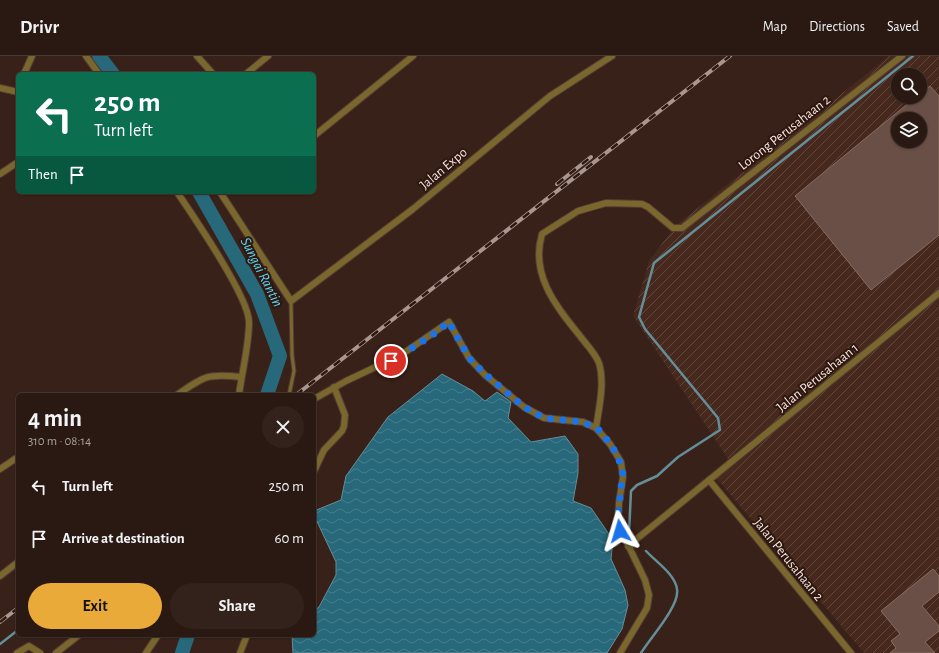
<!DOCTYPE html>
<html lang="en">
<head>
<meta charset="utf-8">
<style>
	body { margin:0; font-family:"Alegreya Sans",sans-serif; background:#32221b; color:#f1f3f6; height:100vh; display:flex; flex-direction:column; font-size:15px; white-space:nowrap }
	* { box-sizing:border-box; margin:0 }
	p { font-size:13px; color:#a5a09f }
	.icon { flex:none; width:22px; height:22px; fill:none; stroke:currentColor; stroke-width:2; stroke-linecap:round; stroke-linejoin:round }
	.map { position:relative; flex:1; overflow:hidden }
	.drawer { position:absolute; left:16px; top:337px; width:300px; height:244px; display:flex; flex-direction:column; background:#2a1912; border-radius:6px; box-shadow:0 1px 3px #0004,0 0 0 1px #463832 }
	.drawer>* { flex:none }
	.top-card { position:absolute; left:16px; top:16px; width:300px; height:122px; border-radius:6px; box-shadow:0 1px 3px #0004,0 0 0 1px #463832; background:#0b6e4f; color:#fff; overflow:hidden }
	.fabs { position:absolute; left:891px; top:12px; display:grid; gap:8px }
	.fabs a { display:grid; place-items:center; width:36px; height:36px; border-radius:50%; background:#2a1912; box-shadow:0 1px 3px #0004,0 0 0 1px #463832; font-size:20px }
	.pin { position:absolute; display:grid; place-items:center; width:34px; height:34px; color:#fff; margin:-17px; border:2px solid #fff; border-radius:50%; box-shadow:0 1px 4px #0007 }
	.me { position:absolute; width:44px; margin:-22px; rotate:353deg; stroke-linejoin:round; filter:drop-shadow(0 0 3px #0008) }
	.turn { display:flex; align-items:center; gap:14px; height:84px; padding:0 12px; font-size:18px }
	.turn .icon { width:52px; height:52px; stroke-width:2.5 }
	.turn b { display:block; font-size:28px; line-height:34px }
	.then { display:flex; align-items:center; height:38px; padding:0 12px; background:#0003; gap:8px; font-size:15px }
	.round { display:grid; place-items:center; flex:none; width:42px; height:42px; border-radius:21px; background:#32221b }
	.summary { display:flex; align-items:center; justify-content:space-between; height:68px; padding:0 12px }
	h1 { font-size:24px; font-weight:700; line-height:30px }
	.button { display:flex; gap:8px; margin-top:auto; padding:8px 12px }
	.button a { flex:1; height:46px; border-radius:24px; background:#eaaa39; color:#111; font-size:16px; font-weight:700; line-height:46px; text-align:center }
	.button a+a { background:#32221b; color:#f1f3f6 }
	ul { padding:0; list-style:none }
	li { display:flex; align-items:center; gap:12px; height:52px; padding:0 12px }
	li div { flex:1 }
	li b { display:block; font-size:15px }
	li em { font-style:normal }
	header { display:flex; align-items:center; gap:24px; box-sizing:border-box; height:56px; padding:0 20px; background:#2a1912; border-bottom:1px solid #463832 }
	header strong { font-size:19px }
	nav { display:flex; gap:22px; margin-inline-start:auto; font-size:14px }
	.map>svg:first-child { display:block }
</style>
</head>
<body>
<header>
<strong>Drivr</strong>
<nav><a>Map</a><a>Directions</a><a>Saved</a></nav>
</header>
<div class="map">
<svg width="939" height="597" viewBox="0 0 939 597">
	<defs>
		<pattern id="industrial-furrows" width="10" height="10" patternUnits="userSpaceOnUse"><rect width="10" height="10" fill="#46281d"/><path d="M-1 1l2-2M0 10L10 0M9 11l2-2" fill="none" stroke="#61473d"/></pattern>
		<pattern id="water-waves" width="16" height="10" patternUnits="userSpaceOnUse"><rect width="16" height="10" fill="#27697b"/><path d="M0 5q4-4 8 0t8 0" fill="none" stroke="#477e8d"/></pattern>
	</defs>
	<rect width="100%" height="100%" fill="#382118"/>
	<path fill="url(#industrial-furrows)" fill-rule="evenodd" d="M889 0H939V597H864L713 418 728 403 633 260 649 205 675 170ZM898 19H920V41H898ZM898 63H920V85H898Z"/>
	<polygon fill="url(#water-waves)" stroke="#648e99" points="442,318 473,335 485,345 497,336 511,346 508,362 531,386 565,380 578,398 578,417 573,445 591,452 613,484 611,503 625,534 628,549 622,573 607,597 293,597 292,579 314,579 314,555 319,551 336,519 336,506 314,459 314,455 341,444 346,420 388,361"/>
	<g fill="none" stroke-linecap="round" stroke-linejoin="round">
		<g stroke="#648e99" stroke-width="2.5">
			<polyline points="629,477 631,435 637,429 657,420 678,401 720,374 718,362 645,273 639,261 654,207 913,0"/>
			<polyline points="0,588 18,574"/>
			<path d="M641 597C650 582 680 550 677 533 675 518 655 505 646 495"/>
		</g>
		<g stroke="#27697b" stroke-width="14">
			<polyline points="99,0 113,18"/>
			<polyline points="199,136 257,238 280,300 267,339"/>
			<polyline points="182,597 188,579"/>
		</g>
	</g>
	<g fill="#694f45" stroke="#886c62" fill-rule="evenodd">
		<path d="M930 30 939 40V179L871 234 795 140 916 41H920V38ZM898 63H920V85H898Z"/>
		<polygon points="933,513 939,520 939,536 922,550 939,570 939,575 925,586 935,597 890,597 896,592 891,585 900,578 881,555"/>
	</g>
	<g fill="none" stroke-linecap="round" stroke-linejoin="round">
		<g stroke="#523c34" stroke-width="5">
			<polyline id="lane" points="289,339 294,315 292,299 291,246"/>
		</g>
		<g stroke="#523c34" stroke-width="8">
			<g id="street">
				<polyline points="86,0 99,18"/>
				<polyline points="197,0 213,18"/>
				<polyline points="24,18 32,0"/>
				<polyline points="246,18 268,0"/>
				<polyline points="0,32 18,36"/>
				<polyline points="314,80 413,0"/>
				<polyline points="0,118 18,106"/>
				<path d="M177 136C194 161 249 241 249 266 249 290 242 315 239 339"/>
				<polyline points="220,136 291,245 413,153 550,40 612,0"/>
				<path d="M177 339C204 320 208 317 241 321"/>
				<polyline points="314,343 346,325 401,299 449,266 469,302 485,319 524,351 544,362 583,366 596,372 610,388 621,406 623,421 619,447 618,468 645,524 649,539 647,552 620,597"/>
				<path d="M596 372C599 352 605 327 599 307 595 297 586 288 580 280 556 250 530 219 542 178L578 155 606 147 642 148 648 151 673 172H682L902 0"/>
				<polyline points="0,413 18,401"/>
				<polyline points="314,415 324,394 342,375 344,370 345,359 334,331"/>
				<polyline points="709,424 851,597"/>
				<polyline points="628,490 939,237"/>
				<polyline points="0,520 18,506"/>
				<polyline points="17,597 29,590 40,597"/>
				<polyline points="56,597 79,579"/>
				<polyline points="146,597 158,579"/>
				<polyline points="240,597 247,579"/>
			</g>
		</g>
		<use href="#lane" stroke="#79672d" stroke-width="3"/>
		<use href="#street" stroke="#79672d" stroke-width="6"/>
		<g stroke="#a9968f" stroke-width="4">
			<g id="rail">
				<polyline points="557,128 591,101"/>
				<polyline points="296,339 730,0"/>
				<polyline points="0,566 18,552"/>
			</g>
		</g>
		<use href="#rail" stroke="#2d170e" stroke-width="2.5" stroke-dasharray="8" stroke-linecap="butt"/>
	</g>
	<g fill="none" stroke-linecap="round" stroke-linejoin="round">
		<polyline stroke="#1a73e8" stroke-width="7" stroke-dasharray="0 12.6" points="391,305 431,280 449,266 469,302 485,318 524,351 544,362 583,366 601,375 616,397 623,414 618,460 620,475"/>
	</g>
	<g text-anchor="middle" stroke-width="4" stroke-linejoin="round" paint-order="stroke">
		<g font-size="14" fill="#f4e4de" stroke="#2d170e">
			<text transform="translate(784 76) rotate(-38)" y="5">Lorong Perusahaan 2</text>
			<text transform="translate(443 112) rotate(-40)" y="5">Jalan Expo</text>
			<text transform="translate(817 321) rotate(-39)" y="5">Jalan Perusahaan 1</text>
			<text transform="translate(789 503) rotate(51)" y="5">Jalan Perusahaan 2</text>
		</g>
		<g font-size="15" font-style="italic" fill="#59d6f8" stroke="#2d170e">
			<text transform="translate(262 216) rotate(63)" y="5">Sungai Rantin</text>
		</g>
	</g>
</svg>
<div class="fabs">
<a><svg class="icon" aria-label="search" viewBox="0 0 24 24"><circle cx="10" cy="10" r="6"/><path d="M15 15l6 6"/></svg></a>
<a><svg class="icon" aria-label="layers" viewBox="0 0 24 24"><path d="M12 4l9 5-9 5-9-5zM3 14l9 5 9-5"/></svg></a>
</div>
<div class="pin" style="left:391px;top:305px;background:#d93025"><svg class="icon" aria-label="arrive" viewBox="0 0 24 24"><path d="M6 21V4h12l-3 4 3 4H6"/></svg></div>
<svg class="me" style="left:620px;top:475px" viewBox="-20 -20 40 40"><path d="M0-17L14 15 0 8-14 15z" fill="#1a73e8" stroke="#fff" stroke-width="4"/></svg>
<div class="top-card">
<div class="turn"><svg class="icon" aria-label="left" viewBox="0 0 24 24"><path d="M17 20v-9H6M10 6l-5 5 5 5"/></svg><div><b>250 m</b>Turn left</div></div>
<div class="then">Then<svg class="icon" aria-label="arrive" viewBox="0 0 24 24"><path d="M6 21V4h12l-3 4 3 4H6"/></svg></div>
</div>
<section class="drawer">
<div class="summary"><div><h1>4 min</h1><p>310 m · 08:14</p></div><a class="round"><svg class="icon" aria-label="close" viewBox="0 0 24 24"><path d="M6 6l12 12M18 6L6 18"/></svg></a></div>
<ul>
<li><svg class="icon" aria-label="left" viewBox="0 0 24 24"><path d="M17 20v-9H6M10 6l-5 5 5 5"/></svg><div><b>Turn left</b></div><em>250 m</em></li>
<li><svg class="icon" aria-label="arrive" viewBox="0 0 24 24"><path d="M6 21V4h12l-3 4 3 4H6"/></svg><div><b>Arrive at destination</b></div><em>60 m</em></li>
</ul>
<div class="button"><a>Exit</a><a>Share</a></div>
</section>
</div>
</body>
</html>
